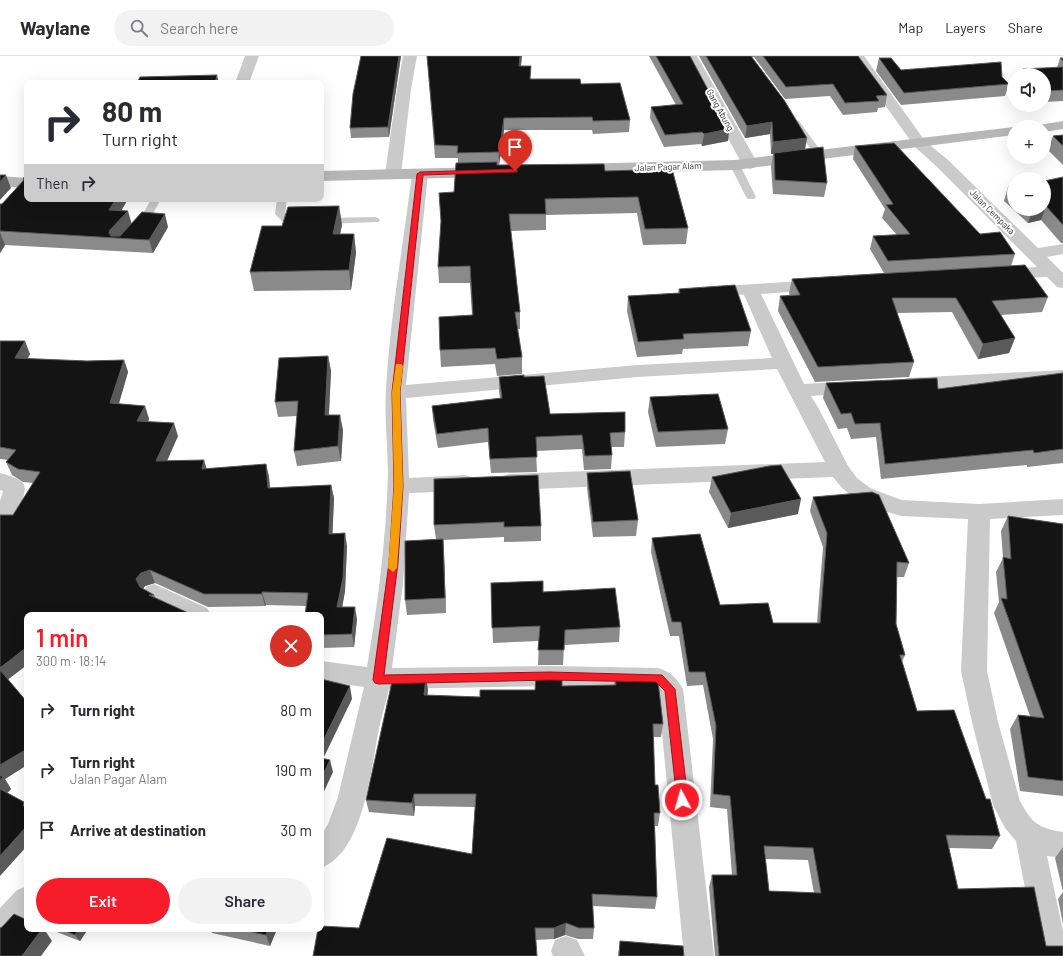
<!DOCTYPE html>
<html lang="en">
<head>
<meta charset="utf-8">
<style>
	body { margin:0; font-family:Barlow,sans-serif; background:#f2f2f3; color:#2b2b33; height:100vh; display:flex; flex-direction:column; font-size:15px; white-space:nowrap }
	* { box-sizing:border-box; margin:0 }
	p { font-size:13px; color:#7c7c81 }
	.icon { flex:none; width:22px; height:22px; fill:none; stroke:currentColor; stroke-width:2; stroke-linecap:round; stroke-linejoin:round }
	.map { position:relative; flex:1; overflow:hidden }
	.sheet { position:absolute; left:24px; top:556px; width:300px; height:320px; display:flex; flex-direction:column; background:#fff; border-radius:8px; box-shadow:0 4px 16px #0002 }
	.sheet>* { flex:none }
	.guide { position:absolute; left:24px; top:24px; width:300px; height:122px; border-radius:8px; box-shadow:0 4px 16px #0002; background:#fff; color:#2b2b33; overflow:hidden }
	.controls { position:absolute; left:1007px; top:12px; display:grid; gap:8px }
	.controls a { display:grid; place-items:center; width:44px; height:44px; border-radius:50%; background:#fff; box-shadow:0 4px 16px #0002; font-size:20px }
	.pin { position:absolute; display:grid; place-items:center; width:34px; height:34px; color:#fff; margin:-41px -17px; border-radius:50% 50% 50% 0; rotate:-45deg; box-shadow:0 0 4px #0007 }
	.pin .icon { rotate:45deg }
	.me { position:absolute; width:44px; margin:-22px; rotate:354deg; stroke-linejoin:round; filter:drop-shadow(0 0 3px #0008) }
	.turn { display:flex; align-items:center; gap:14px; height:84px; padding:0 12px; font-size:18px }
	.turn .icon { width:52px; height:52px; stroke-width:2.5 }
	.turn b { display:block; font-size:28px; line-height:34px }
	.then { display:flex; align-items:center; height:38px; padding:0 12px; background:#0003; gap:8px; font-size:15px }
	.round { display:grid; place-items:center; flex:none; width:42px; height:42px; border-radius:21px; background:#f2f2f3 }
	.summary { display:flex; align-items:center; justify-content:space-between; height:68px; padding:0 12px }
	h1 { font-size:24px; font-weight:600; line-height:30px; color:#f71c29 }
	.cta { display:flex; gap:8px; margin-top:auto; padding:8px 12px }
	.cta a { flex:1; height:46px; border-radius:24px; background:#f71c29; color:#fff; font-size:16px; font-weight:600; line-height:46px; text-align:center }
	.cta a+a { background:#f2f2f3; color:#2b2b33 }
	ul { padding:0; list-style:none }
	li { display:flex; align-items:center; gap:12px; height:60px; padding:0 12px }
	li div { flex:1 }
	li b { display:block; font-size:15px }
	li em { font-style:normal }
	header { display:flex; align-items:center; gap:24px; box-sizing:border-box; height:56px; padding:0 20px; background:#fff; border-bottom:1px solid #e1e1e2 }
	header strong { font-size:19px }
	nav { display:flex; gap:22px; margin-inline-start:auto; font-size:14px }
	.search { width:280px; height:36px; background:#f2f2f3; display:flex; align-items:center; gap:10px; box-sizing:border-box; padding:0 14px; border-radius:22px; color:#7c7c81; font-size:15px }
	.map>svg:first-child { display:block }
</style>
</head>
<body>
<header>
<strong>Waylane</strong>
<div class="search"><svg class="icon" aria-label="search" viewBox="0 0 24 24"><circle cx="10" cy="10" r="6"/><path d="M15 15l6 6"/></svg>Search here</div>
<nav><a>Map</a><a>Layers</a><a>Share</a></nav>
</header>
<div class="map">
<svg width="1063" height="900" viewBox="0 0 1063 900">
	<rect width="100%" height="100%" fill="#fff"/>
	<g fill="none" stroke-linecap="round" stroke-linejoin="round">
		<g fill="#cacaca" fill-rule="evenodd">
			<polygon points="796,64 799,65 823,98 825,100 823,102 817,102 792,67"/>
			<polygon points="735,106 740,109 756,141 754,143 748,143 746,141 730,109"/>
			<polygon points="151,143 161,143 151,161 141,171 135,171 133,169 142,160"/>
			<polygon points="277,143 287,143 285,157 290,162 303,164 305,166 303,168 284,167 275,158"/>
			<polygon points="375,161 378,162 380,164 378,166 323,168 318,165 323,162"/>
		</g>
		<g fill="#cacaca" fill-rule="evenodd">
			<polygon points="245,0 259,0 249,27 235,27"/>
			<polygon points="403,0 417,0 411,33 401,118 399,121 393,123 387,121 385,118 397,33"/>
			<polygon points="683,0 697,0 758,108 756,111 750,113 744,111 742,108"/>
			<polygon points="850,0 864,0 925,85 948,104 1038,192 1063,188 1063,198 1047,201 1063,217 1063,232 1057,231 1047,221 1001,223 995,222 992,218 995,214 1037,211 936,110 915,91"/>
			<path d="M420 113 426 115 428 118 406 329 638 309 772 302 744 239 732 238 729 234 732 230 738 229 821 224 827 225 830 229 827 233 761 238 804 328 854 325 861 326 864 331 861 336 811 340 819 353 848 410 857 422 870 432 888 439 902 444 979 448 1063 443V459L990 463 987 615 998 666 1020 745C1032 767 1038 772 1063 776V802L1047 800 1063 875V900H1038L1016 785 1005 772 993 749 972 666 961 615 968 463 901 460C873 452 850 445 833 421L509 434 501 431 498 426 501 421 509 418 825 406 777 313 638 321 406 342 409 422 465 419 473 422 476 427 473 432 465 435 409 437 403 527 392 612 550 610 658 612C669 615 677 622 683 633L714 900H684L658 637 652 632 550 630 389 633C386 646 382 659 379 672 371 712 364 796 321 812V780L328 768 338 741 364 631 321 625V605L367 611C378 548 386 483 388 419 388 391 384 362 386 334 390 262 403 190 412 118L414 115Z"/>
			<polygon points="1063,314 1063,326 908,334 901,332 898,328 901,324 908,322"/>
			<path d="M0 417C7 419 15 421 21 425 33 433 13 461 8 470L0 472V445L3 435 0 434Z"/>
			<polygon points="154,528 207,552 211,559 177,559 146,543 142,537 146,531"/>
			<polygon points="27,830 27,865 11,883 0,888 0,852 17,834"/>
			<polygon points="566,880 577,884 585,900 553,900 551,895 555,884"/>
		</g>
		<g fill="#b7b7b7" fill-rule="evenodd">
			<polygon points="1063,65 1063,73 1044,76 1044,71 1037,71 1039,69"/>
			<polygon points="1014,71 1014,79 735,114 575,118 569,116 567,113 569,110 575,108 735,104 1014,71 1016,71"/>
			<polygon points="485,111 491,113 493,116 491,119 485,121 321,125 321,115"/>
			<polygon points="0,120 27,122 27,132 0,130"/>
		</g>
	</g>
	<g fill="#8a8a8a" fill-rule="evenodd">
		<polygon points="361,0 401,0 389,81 351,82 350,72"/>
		<polygon points="427,0 522,0 521,10 531,23 581,28 630,64 629,76 593,78 592,74 504,74 499,109 605,115 688,172 686,188 643,189 637,157 546,159 546,174 510,175 520,256 520,273 517,273 522,301 522,318 497,320 495,308 441,311 440,294 472,259 470,227 439,227 438,211 454,136 458,107 458,102 435,102"/>
		<polygon points="649,0 690,0 729,73 728,85 702,90 701,88 664,91 650,62 651,51 676,49"/>
		<polygon points="699,0 858,0 887,39 885,51 878,52 877,56 843,59 830,40 785,43 754,1 751,1 805,93 827,127 824,141 773,138 771,111 773,98 771,98 770,78 745,82"/>
		<polygon points="879,2 901,14 1002,21 1009,28 1005,40 901,49 876,15"/>
		<polygon points="1060,2 1063,2 1063,45 1044,46 1044,19 1021,19 1023,13 1057,12"/>
		<polygon points="1063,79 1063,109 1048,94 1053,80"/>
		<polygon points="855,90 980,178 1015,198 1011,210 1048,241 1042,256 1001,259 1015,282 1009,297 978,303 952,256 897,257 914,306 909,321 815,326 778,255 780,240 790,240 789,237 792,223 884,217 870,193 873,180 897,179 882,162 885,153 853,103"/>
		<polygon points="1063,121 1063,187 1061,187 1041,164 1028,167 1004,145 1008,131 1014,130 1014,153 1044,153"/>
		<polygon points="27,143 128,143 121,155 131,168 168,171 153,197 5,189 0,197 0,148"/>
		<polygon points="339,150 342,169 340,178 354,178 356,197 351,234 254,235 250,216 282,170"/>
		<polygon points="679,233 751,275 748,290 683,293 682,298 637,301 627,255 628,240 678,237"/>
		<polygon points="0,285 30,298 27,303 87,305 124,304 128,316 119,348 145,350 149,363 148,366 178,380 167,405 207,413 266,408 269,421 270,432 331,429 334,442 332,478 347,490 345,535 342,551 357,563 354,591 321,592 321,559 306,550 266,549 265,550 208,551 155,527 145,530 143,533 154,539 156,542 27,559 8,624 27,646 27,709 5,723 11,733 7,737 0,820 13,459 33,427 23,426 12,419 6,406 8,404 0,403"/>
		<polygon points="328,300 331,315 329,359 343,374 341,405 297,410 294,395 297,360 278,361 275,346"/>
		<polygon points="1063,317 1063,407 1027,411 1027,409 881,423 876,381 851,383 847,372 838,373 823,342 826,327 938,333"/>
		<polygon points="499,321 524,321 550,358 625,376 624,391 611,391 612,399 611,413 584,414 582,393 536,395 537,416 491,417 488,386 438,392 433,364 432,350 500,342 499,335"/>
		<polygon points="650,341 728,373 725,388 656,391 648,356"/>
		<polygon points="587,417 638,464 636,480 593,481 587,432"/>
		<polygon points="712,421 798,458 728,472 709,436"/>
		<polygon points="434,423 541,470 541,485 504,486 504,481 443,484 444,498 446,557 407,559 405,544 436,483 434,469"/>
		<path d="M813 441 909 507 904 521H897L896 568 905 599 902 606 917 655 986 743 1000 780 992 793 949 792 958 833 1063 900H715L709 831 712 819H732L727 753 710 751 713 683 703 629 687 630 679 580H670L651 496 652 482 720 549 773 567H817L823 491 810 455ZM765 803 808 804 814 837 769 835Z"/>
		<polygon points="1008,460 1063,468 1063,740 1020,735 1010,673 1018,659 1030,660 994,557 999,546 996,516 1003,502 1001,475"/>
		<polygon points="491,527 543,536 620,571 619,586 564,589 563,609 538,609 539,585 493,587"/>
		<polygon points="615,620 663,668 661,681 653,681 655,729 660,757 658,770 655,770 657,841 655,853 593,850 594,872 593,883 578,883 565,879 554,883 536,884 359,872 472,798 475,751 415,750 414,760 369,756 366,744 428,634 427,639 480,641 535,634 562,630 614,629"/>
		<polygon points="1063,791 1063,868 1058,843 1063,836 1055,802"/>
		<polygon points="49,873 88,873 80,885"/>
		<polygon points="210,873 277,873 270,890 212,877"/>
		<polygon points="620,885 684,900 618,900"/>
	</g>
	<g fill="#5a5a5a">
		<polygon points="399,0 401,0 389,81 388,71"/>
		<polygon points="520,0 522,0 519,22 519,10"/>
		<polygon points="217,19 219,27 215,27"/>
		<polygon points="504,62 504,74 499,109 499,96"/>
		<polygon points="772,66 770,78 745,82 747,70"/>
		<polygon points="729,73 728,85 702,90 704,78"/>
		<polygon points="807,82 805,94 771,98 773,86"/>
		<polygon points="6,119 11,132 0,144 0,126"/>
		<polygon points="116,143 128,143 113,168 109,154"/>
		<polygon points="339,150 342,169 336,197 333,178"/>
		<polygon points="1046,150 1041,164 1028,167 1033,153 1044,153 1044,151"/>
		<polygon points="128,155 132,169 119,182 110,181 109,177 110,174"/>
		<polygon points="165,158 168,171 153,197 149,184"/>
		<polygon points="0,176 5,189 0,197"/>
		<polygon points="354,178 356,197 351,234 349,214"/>
		<polygon points="1015,282 1009,297 978,303 983,288"/>
		<polygon points="25,285 30,298 21,315 15,302"/>
		<polygon points="328,300 331,315 328,374 325,359"/>
		<polygon points="124,304 128,316 115,360 110,347"/>
		<polygon points="145,350 149,363 141,378 137,365"/>
		<polygon points="340,359 343,374 341,405 338,390"/>
		<polygon points="174,367 178,380 161,418 156,405"/>
		<polygon points="204,404 208,417 202,413"/>
		<polygon points="266,408 269,421 271,445 268,432"/>
		<polygon points="331,429 334,442 332,491 329,478"/>
		<polygon points="801,443 798,458 728,472 731,457"/>
		<polygon points="345,477 347,490 345,535 340,564 337,551"/>
		<polygon points="443,483 444,498 446,557 445,542"/>
		<polygon points="150,514 155,527 145,530 141,536 136,523 141,517"/>
		<polygon points="262,536 266,549 265,550 262,538"/>
		<polygon points="355,551 357,563 354,591 352,578"/>
		<polygon points="27,591 27,609 6,625 0,615 0,612"/>
		<polygon points="426,621 428,634 426,652 424,639"/>
		<polygon points="350,630 352,643 321,707 321,689"/>
		<polygon points="27,693 27,709 5,723 11,733 3,742 0,738 0,709"/>
		<polygon points="330,704 333,716 321,742 321,723"/>
		<polygon points="414,738 415,750 414,760 412,747"/>
		<polygon points="24,746 27,750 27,756 23,750"/>
		<polygon points="27,770 27,790 0,820 0,800"/>
		<polygon points="566,867 565,879 554,883 554,872"/>
		<polygon points="42,873 44,873 52,885 41,900 22,900"/>
		<polygon points="79,873 88,873 80,885 75,879"/>
		<polygon points="268,873 277,873 270,890 266,879"/>
	</g>
	<g fill="#141414" stroke="#5a5a5a" fill-rule="evenodd">
		<polygon points="361,0 399,0 388,71 350,72 353,38"/>
		<polygon points="427,0 520,0 519,10 531,10 530,23 580,23 581,28 620,27 630,64 593,65 592,61 504,62 499,96 457,97 458,90 435,89"/>
		<polygon points="656,0 690,0 729,73 704,78 702,76 665,79 651,51 683,48"/>
		<polygon points="706,0 751,0 784,44 807,82 773,86 772,66 747,70"/>
		<polygon points="763,0 858,0 887,39 876,40 879,45 845,47 833,28 786,31"/>
		<polygon points="879,2 891,2 901,14 1001,6 1002,21 1009,28 904,37"/>
		<polygon points="1060,2 1063,2 1063,5"/>
		<polygon points="1063,11 1063,34 1045,35 1044,19 1028,19 1023,13"/>
		<polygon points="217,19 215,27 137,27 140,21"/>
		<polygon points="1063,79 1063,90 1053,80"/>
		<polygon points="894,87 980,178 1000,176 1015,198 888,205 873,180 910,178 886,149 893,148 855,90"/>
		<polygon points="823,91 827,127 775,124 774,97"/>
		<polygon points="497,106 497,109 604,108 605,115 672,113 688,172 645,173 638,141 545,143 546,158 509,158 520,256 515,256 522,301 497,303 495,292 440,294 439,261 473,259 470,210 438,211 441,165 439,137 454,136 456,107"/>
		<polygon points="0,119 6,119 0,126"/>
		<polygon points="24,121 27,121 27,143 116,143 109,154 128,155 110,174 109,177 111,180 120,180 142,156 165,158 149,184 0,175 0,148 2,148 23,125"/>
		<polygon points="1063,121 1063,169 1046,150 1044,151 1044,125"/>
		<polygon points="1014,130 1014,136 1008,131"/>
		<polygon points="339,150 333,178 354,178 349,214 250,216 262,170 282,170 288,151"/>
		<polygon points="1025,209 1048,241 992,245 1015,282 983,288 956,242 892,242 914,306 818,311 780,240 800,239 792,223"/>
		<polygon points="735,229 751,275 683,278 684,283 638,286 628,240 680,237 679,233"/>
		<polygon points="0,285 25,285 15,302 87,305 124,304 110,347 145,350 137,365 174,367 156,405 204,404 202,413 266,408 268,432 331,429 329,478 345,477 343,522 337,551 355,551 352,578 321,579 321,559 305,559 308,537 262,536 262,538 204,538 150,514 141,517 136,523 140,531 154,539 149,539 193,559 27,559 27,591 0,612 0,459 13,459 40,416 18,413 6,406 16,394 0,391"/>
		<polygon points="328,300 325,359 340,359 338,390 294,395 298,345 275,346 279,302"/>
		<polygon points="1063,317 1063,393 1034,397 1033,394 885,408 880,367 855,368 851,357 841,358 826,327 937,322 938,333"/>
		<polygon points="524,319 524,321 544,320 550,358 625,356 625,376 610,377 612,399 585,400 582,379 536,381 537,401 490,403 488,372 437,378 432,350 502,342 499,321"/>
		<polygon points="718,338 728,373 658,376 650,341"/>
		<polygon points="781,409 801,443 731,457 712,421 769,410"/>
		<polygon points="630,415 638,464 593,466 587,417"/>
		<polygon points="538,419 541,470 504,471 504,466 434,469 434,423"/>
		<path d="M872 436 879 439 909 507 897 506 896 568 905 599H900L917 655 954 654 986 743H990L1000 780 946 779 958 833 1034 831 1046 890H1063V900H719L712 819H737L730 740 713 738 716 670 705 616H689L681 566H672L652 482 700 478 720 549 768 547 773 567H820L827 477 813 441ZM764 790 813 792 821 837 769 835Z"/>
		<polygon points="1008,460 1063,468 1063,725 1028,721 1018,659 1044,662 1001,542 1007,543 1003,501 1011,503"/>
		<polygon points="443,483 445,542 405,544 405,485"/>
		<polygon points="543,525 543,536 615,532 620,571 565,574 564,594 538,594 540,570 492,572 491,527"/>
		<polygon points="0,614 27,646 27,693 0,709"/>
		<polygon points="562,618 562,630 616,629 615,620 653,620 658,625 663,668 653,668 655,729 658,729 660,757 654,757 657,841 592,838 594,872 579,872 566,867 554,872 535,872 537,900 313,900 318,873 321,873 321,870 359,872 387,782 472,798 476,738 414,738 412,747 366,744 393,621 426,621 424,639 480,641 480,634 535,634 536,619"/>
		<polygon points="321,623 350,630 321,689"/>
		<polygon points="321,702 330,704 321,723"/>
		<polygon points="0,719 3,721 0,725"/>
		<polygon points="0,733 24,746 23,750 27,751 27,770 0,800"/>
		<polygon points="14,858 27,864 27,873 42,873 22,900 0,900 0,872 2,871"/>
		<polygon points="61,873 79,873 75,879"/>
		<polygon points="238,873 268,873 266,879"/>
		<polygon points="620,885 683,890 684,900 619,900"/>
	</g>
	<polygon fill="#f71c29" stroke="#a1121b" points="515,113 517,114 517,116 423,119 400,336 403,430 398,507 384,619 550,616 662,619 675,633 688,744 686,748 682,749 678,748 677,744 665,635 656,626 550,624 378,628 375,627 373,624 389,507 394,430 392,336 417,118 420,116"/>
	<polygon fill="#f59e0b" points="396,308 401,308 403,310 400,336 403,430 397,512 393,516 388,512 394,430 392,336"/>
	<g text-anchor="middle" stroke-width="4" stroke-linejoin="round" paint-order="stroke">
		<g font-size="9" fill="#2d2d2d" stroke="#fff">
			<text transform="translate(720 54) rotate(61)" y="3">Gang Abung</text>
			<text transform="translate(668 111) rotate(-2)" y="3">Jalan Pagar Alam</text>
			<text transform="translate(992 156) rotate(45)" y="3">Jalan Cempaka</text>
		</g>
	</g>
</svg>
<div class="controls">
<a><svg class="icon" aria-label="sound" viewBox="0 0 24 24"><path d="M4 9h4l5-4v14l-5-4H4zM17 9q2 3 0 6"/></svg></a>
<a>+</a>
<a>−</a>
</div>
<div class="pin" style="left:515px;top:115px;background:#d93025"><svg class="icon" aria-label="arrive" viewBox="0 0 24 24"><path d="M6 21V4h12l-3 4 3 4H6"/></svg></div>
<svg class="me" style="left:682px;top:744px" viewBox="-20 -20 40 40"><circle r="17" fill="#f71c29" stroke="#fff" stroke-width="3"/><path d="M0-11L8 9 0 5-8 9z" fill="#fff"/></svg>
<div class="guide">
<div class="turn"><svg class="icon" aria-label="right" viewBox="0 0 24 24"><path d="M7 20v-9h11M14 6l5 5-5 5"/></svg><div><b>80 m</b>Turn right</div></div>
<div class="then">Then<svg class="icon" aria-label="right" viewBox="0 0 24 24"><path d="M7 20v-9h11M14 6l5 5-5 5"/></svg></div>
</div>
<section class="sheet">
<div class="summary"><div><h1>1 min</h1><p>300 m · 18:14</p></div><a class="round" style="background:#d93025;color:#fff"><svg class="icon" aria-label="close" viewBox="0 0 24 24"><path d="M6 6l12 12M18 6L6 18"/></svg></a></div>
<ul>
<li><svg class="icon" aria-label="right" viewBox="0 0 24 24"><path d="M7 20v-9h11M14 6l5 5-5 5"/></svg><div><b>Turn right</b></div><em>80 m</em></li>
<li><svg class="icon" aria-label="right" viewBox="0 0 24 24"><path d="M7 20v-9h11M14 6l5 5-5 5"/></svg><div><b>Turn right</b><p>Jalan Pagar Alam</p></div><em>190 m</em></li>
<li><svg class="icon" aria-label="arrive" viewBox="0 0 24 24"><path d="M6 21V4h12l-3 4 3 4H6"/></svg><div><b>Arrive at destination</b></div><em>30 m</em></li>
</ul>
<div class="cta"><a>Exit</a><a>Share</a></div>
</section>
</div>
</body>
</html>
